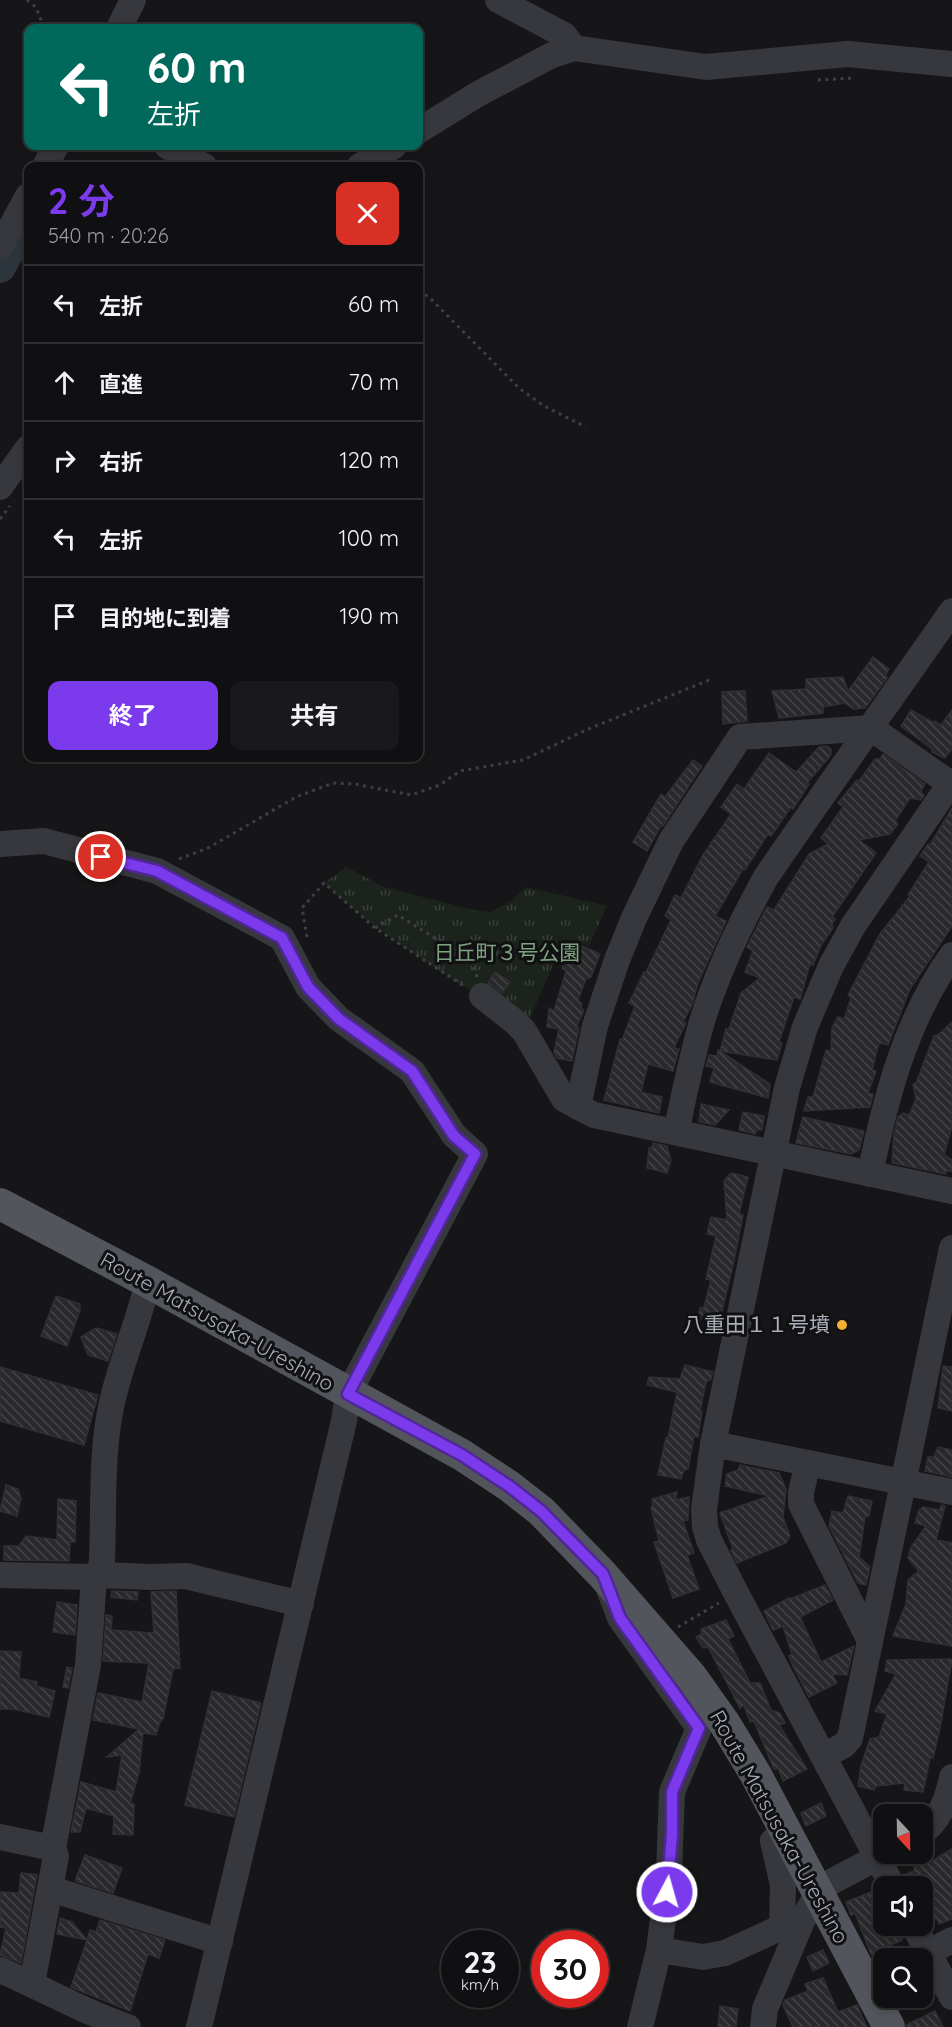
<!DOCTYPE html>
<html lang="ja">
<head>
<meta charset="utf-8">
<style>
	body { margin:0; font-family:Quicksand,"Noto Sans JP",sans-serif; background:#19191b; color:#f1f3f6; height:100vh; display:flex; flex-direction:column; font-size:22px; white-space:nowrap }
	* { box-sizing:border-box; margin:0 }
	p { font-size:20px; color:#9c9d9f }
	.icon { flex:none; width:33px; height:33px; fill:none; stroke:currentColor; stroke-width:2; stroke-linecap:round; stroke-linejoin:round }
	.map { position:relative; flex:1; overflow:hidden }
	.side { position:absolute; left:24px; top:162px; width:399px; height:600px; display:flex; flex-direction:column; background:#101012; border-radius:12px; box-shadow:0 3px 9px #0003,0 0 0 2px #303032 }
	.side>* { flex:none }
	.top-card { position:absolute; left:24px; top:24px; width:399px; height:126px; border-radius:12px; box-shadow:0 3px 9px #0003,0 0 0 2px #303032; background:#00695c; color:#fff; overflow:hidden }
	.needle { width:39px; rotate:158deg }
	.fabs { position:absolute; left:873px; top:1804px; display:grid; gap:12px }
	.fabs a { display:grid; place-items:center; width:60px; height:60px; border-radius:12px; background:#101012; box-shadow:0 3px 9px #0003,0 0 0 2px #303032; font-size:30px }
	.speed { position:absolute; left:441px; top:1930px; display:flex; gap:12px; font-size:30px; font-weight:700; text-align:center }
	.speed>* { display:grid; place-content:center; width:78px; height:78px; border-radius:50%; background:#101012; box-shadow:0 3px 9px #0003,0 0 0 2px #303032; line-height:1 }
	.speed small { font-size:15px; font-weight:400 }
	.speed .limit { border:9px solid #d22; background:#fff; color:#111 }
	.pin { position:absolute; display:grid; place-items:center; width:51px; height:51px; color:#fff; margin:-26px; border:3px solid #fff; border-radius:50%; box-shadow:0 2px 6px #0007 }
	.me { position:absolute; width:66px; margin:-33px; rotate:6deg; stroke-linejoin:round; filter:drop-shadow(0 0 4px #0008) }
	.turn { display:flex; align-items:center; gap:21px; height:126px; padding:0 24px; font-size:27px }
	.turn .icon { width:78px; height:78px; stroke-width:2.5 }
	.turn b { display:block; font-size:42px; line-height:51px }
	.round { display:grid; place-items:center; flex:none; width:63px; height:63px; border-radius:12px; background:#19191b }
	.headline { display:flex; align-items:center; justify-content:space-between; height:102px; padding:0 24px }
	h1 { font-size:36px; font-weight:700; line-height:45px; color:#7c3aed }
	.cta { display:flex; gap:12px; margin-top:auto; padding:12px 24px }
	.cta a { flex:1; height:69px; border-radius:12px; background:#7c3aed; color:#fff; font-size:24px; font-weight:700; line-height:69px; text-align:center }
	.cta a+a { background:#19191b; color:#f1f3f6 }
	ul { padding:0; list-style:none }
	li { display:flex; align-items:center; gap:18px; height:78px; padding:0 24px; border-top:2px solid #303032 }
	li div { flex:1 }
	li b { display:block; font-size:22px }
	li em { font-style:normal }
	.map>svg:first-child { display:block }
</style>
</head>
<body>
<div class="map">
<svg width="952" height="2027" viewBox="0 0 952 2027">
	<defs>
		<pattern id="grass-tufts" width="24" height="20" patternUnits="userSpaceOnUse" patternTransform="scale(1.5)"><rect width="24" height="20" fill="#1c231d"/><path d="M3 7l-1-3M5 7V3M7 7l1-3M15 17l-1-3M17 17v-4M19 17l1-3" fill="none" stroke="#3a403c"/></pattern>
		<pattern id="building-back-hatch" width="6" height="6" patternUnits="userSpaceOnUse" patternTransform="scale(1.5)"><rect width="6" height="6" fill="#29292c"/><path d="M-1 5l2 2M0 0l6 6M5-1l2 2" fill="none" stroke="#454548"/></pattern>
	</defs>
	<rect width="100%" height="100%" fill="#161618"/>
	<path fill="url(#grass-tufts)" d="M346 867 384 887 473 910 490 912 511 901 526 887 607 906 589 946 564 939 527 1025C457 981 385 941 324 883Z"/>
	<g fill="none" stroke-linecap="round" stroke-linejoin="round">
		<polyline stroke="#2c353c" stroke-width="32" points="0,267 25,220"/>
	</g>
	<g fill="url(#building-back-hatch)" stroke="#303034" stroke-width="1.5">
		<polygon points="873,657 889,669 886,674 887,678 865,708 853,709 845,703 823,707 823,713 779,718 772,691 806,689 806,679 843,677 848,691"/>
		<polygon points="739,691 745,691 747,721 723,724 722,692"/>
		<polygon points="911,710 934,723 935,721 941,725 952,710 952,749 945,758 932,752 932,749 901,726"/>
		<polygon points="827,746 831,749 831,755 807,783 809,784 793,809 791,807 771,836 768,834 745,870 743,869 715,916 726,921 698,983 692,1005 683,1022 686,1023 674,1048 679,1049 673,1071 648,1064 641,1092 662,1097 659,1113 604,1100 620,1039 622,1040 635,1006 629,1003 644,972 646,972 671,920 665,916 675,895 681,898 703,855 731,814 721,807 737,784 744,789 769,753 796,772 819,747"/>
		<polygon points="883,754 925,784 921,791 924,796 921,800 910,798 895,821 898,824 890,834 859,840 876,853 832,917 835,919 832,924 833,928 821,945 813,965 810,964 800,999 794,997 779,1042 782,1043 777,1060 720,1051 726,1029 729,1029 741,993 760,978 745,972 753,951 747,947 767,907 774,910 809,854 828,844 821,838 843,807 838,803 857,780 859,781 875,759 880,759"/>
		<polygon points="693,760 702,766 663,826 662,824 647,851 633,842 661,794 665,797"/>
		<polygon points="952,808 952,926 910,989 888,1045 879,1043 872,1070 876,1071 868,1093 873,1094 870,1107 804,1111 808,1097 813,1097 826,1050 831,1051 832,1028 838,1017 844,1019 851,998 848,995 880,934 910,896 908,895 929,862 920,856 928,844 930,845"/>
		<polygon points="582,946 600,954 591,977 586,979 578,1000 582,1004 581,1008 584,1010 576,1028 579,1028 572,1061 557,1058 554,1052 559,1029 547,1027 549,1008 554,1011 566,971 562,968 572,948 579,951"/>
		<polygon points="495,972 510,982 502,993 488,983"/>
		<polygon points="952,1022 952,1126 944,1155 952,1160 952,1171 947,1171 945,1174 892,1163 894,1134 898,1117 903,1113 909,1115 916,1099 913,1084 916,1083 934,1036 938,1035"/>
		<polygon points="718,1050 770,1084 768,1098 747,1092 748,1089 746,1092 710,1082 714,1068 706,1066 709,1055 717,1056"/>
		<polygon points="701,1104 729,1110 715,1125 699,1122"/>
		<polygon points="743,1112 764,1116 762,1130 757,1130 755,1134 739,1130"/>
		<polygon points="803,1117 864,1131 859,1150 851,1154 796,1143"/>
		<polygon points="653,1143 667,1146 671,1161 667,1173 647,1168 649,1148 652,1147"/>
		<polygon points="731,1173 748,1177 739,1214 743,1215 733,1265 719,1323 698,1318 700,1308 704,1307 711,1280 706,1279 716,1236 707,1234 711,1217 727,1220 724,1181"/>
		<polygon points="56,1296 80,1304 80,1310 67,1346 41,1336"/>
		<polygon points="96,1328 117,1334 108,1361 88,1355 81,1337"/>
		<polygon points="685,1365 713,1372 711,1379 706,1382 700,1411 702,1412 698,1437 694,1436 688,1469 684,1470 681,1479 658,1475 666,1438 668,1438 677,1392 647,1385 649,1377 680,1379"/>
		<polygon points="943,1366 952,1367 952,1411 938,1408"/>
		<polygon points="0,1367 98,1395 84,1445 0,1421"/>
		<polygon points="938,1447 952,1450 952,1477 925,1471 928,1457 934,1457"/>
		<polygon points="740,1465 779,1473 786,1489 783,1517 790,1536 786,1543 737,1563 731,1550 733,1549 720,1513 769,1496 725,1486 727,1474 738,1470"/>
		<polygon points="6,1485 18,1489 21,1498 17,1516 0,1511"/>
		<polygon points="677,1492 675,1500 689,1497 688,1520 683,1521 694,1553 687,1555 699,1589 673,1598 654,1542 659,1541 651,1507 653,1506 652,1499"/>
		<polygon points="848,1496 872,1501 869,1516 865,1517 859,1557 870,1567 866,1585 858,1583 829,1526 832,1511 843,1513"/>
		<polygon points="58,1499 76,1501 75,1542 70,1542 69,1561 4,1560 4,1546 19,1546 26,1536 57,1540"/>
		<polygon points="942,1505 945,1506 936,1540 952,1543 952,1646 893,1636 906,1604 908,1580 919,1571 908,1558 911,1547 926,1526 915,1523 919,1510 923,1507 939,1510"/>
		<polygon points="825,1585 833,1600 800,1617 821,1662 854,1646 847,1675 832,1674 837,1683 809,1697 793,1666 789,1656 792,1654 783,1626 773,1630 764,1611 789,1598 790,1599"/>
		<polygon points="112,1591 138,1592 137,1600 111,1597"/>
		<polygon points="176,1591 180,1668 173,1669 163,1719 160,1722 156,1735 143,1733 139,1772 130,1804 134,1804 133,1835 113,1834 114,1816 86,1808 80,1832 71,1832 81,1782 116,1792 122,1755 107,1757 139,1729 93,1720 98,1693 142,1702 149,1663 103,1661 106,1615 112,1616 111,1630 154,1633 151,1592"/>
		<polygon points="57,1602 77,1605 75,1635 53,1632"/>
		<polygon points="726,1620 734,1636 728,1639 750,1683 760,1683 771,1710 780,1713 785,1723 779,1725 807,1769 783,1781 778,1768 774,1769 754,1721 750,1722 744,1705 740,1708 708,1647 703,1648 696,1637 702,1634 701,1629"/>
		<polygon points="0,1651 21,1652 19,1678 37,1682 36,1686 55,1691 49,1717 13,1709 0,1709"/>
		<polygon points="952,1659 940,1728 933,1758 930,1758 923,1792 904,1790 905,1783 876,1786 874,1790 858,1786 861,1766 870,1739 879,1737 887,1714 875,1711 896,1674 885,1671 887,1660"/>
		<polygon points="67,1667 72,1668 68,1688 63,1687"/>
		<polygon points="212,1691 261,1703 234,1817 185,1805"/>
		<polygon points="821,1803 826,1816 806,1826 801,1813"/>
		<polygon points="952,1849 952,1919 939,1924 937,1919 929,1922 922,1908 922,1887 909,1887 904,1875 914,1871 914,1867 934,1860"/>
		<polygon points="85,1855 122,1868 113,1893 75,1881"/>
		<polygon points="21,1873 37,1875 21,1963 0,1955 6,1928 0,1927 0,1892 19,1893"/>
		<polygon points="874,1891 884,1916 884,1926 895,1926 902,1940 871,1954 855,1913 851,1915 846,1902"/>
		<polygon points="60,1918 72,1922 87,1940 90,1930 96,1932 100,1920 165,1940 159,1958 148,1954 130,2011 71,1987 87,1940 57,1934"/>
		<polygon points="823,1950 829,1963 813,1971 807,1957"/>
		<polygon points="823,1978 838,2012 857,2005 867,2027 793,2027 783,2005 785,2000 808,1991 805,1984"/>
		<polygon points="720,2006 738,2009 736,2027 718,2027"/>
		<polygon points="935,2011 943,2027 907,2027 906,2025"/>
	</g>
	<g fill="none" stroke-linecap="round" stroke-linejoin="round">
		<g stroke="#3d3f44" stroke-width="3" stroke-dasharray="3 4.5" stroke-linecap="butt">
			<polyline points="27,0 36,7 44,28"/>
			<polyline points="28,57 26,62 28,63"/>
			<polyline points="818,80 854,78"/>
			<polyline points="418,292 428,296 519,388 544,406 586,427"/>
			<polyline points="0,519 10,506"/>
			<polyline points="179,859 208,848 296,797 333,783 355,784 411,795 440,785 460,771 523,760 586,730 709,680"/>
			<polyline points="375,928 398,915 473,962 477,977"/>
			<polyline points="307,937 302,908 324,883 375,928 464,986"/>
			<polyline points="678,1627 719,1603"/>
		</g>
		<g stroke="#37383d" stroke-width="26">
			<polyline points="498,0 564,35 574,48"/>
			<polyline points="119,28 133,0"/>
			<polyline points="418,131 478,94 552,55 574,48 706,67 848,54 952,64"/>
			<polyline points="167,146 204,166"/>
			<polyline points="45,166 56,146"/>
			<polyline points="360,166 394,146"/>
			<polyline points="0,247 28,196"/>
			<polyline points="0,487 28,448"/>
			<polyline points="0,844 44,841 157,871 282,938 308,987 339,1019 412,1071 454,1135 475,1154 348,1394 344,1421 199,2027"/>
			<polyline points="482,996 515,1022 524,1031 564,1099 594,1115 952,1191"/>
			<polyline points="578,1107 595,1026 617,960 634,918 671,841 740,737 871,728 952,785"/>
			<path d="M676 1132C684 1096 691 1060 701 1025 716 974 740 924 766 877 827 788 890 700 952 611"/>
			<path d="M870 1174C886 1096 906 1020 952 955"/>
			<polyline points="713,1444 952,1492"/>
			<polyline points="808,1463 801,1492 801,1504 870,1641"/>
			<polyline points="0,1575 94,1577 99,1575 151,1577 186,1576 301,1604"/>
			<path d="M99 1575 102 1560C104 1511 101 1454 111 1407 120 1364 138 1324 148 1282"/>
			<polyline points="609,1589 620,1618 699,1728 672,1792 669,1873 659,1950 640,2027"/>
			<polyline points="824,1756 844,1745 850,1738 952,1248"/>
			<path d="M922 1833C940 1820 948 1798 952 1777"/>
			<polyline points="0,1837 53,1848 56,1856 34,1973 30,1982"/>
			<polyline points="53,1848 88,1665 94,1577"/>
			<polyline points="893,1887 736,1593 709,1540 705,1527 704,1509 713,1444 787,1088 805,1027 831,966 853,926 952,781"/>
			<polyline points="51,1889 220,1942"/>
			<polyline points="914,1926 952,1997"/>
			<polyline points="659,1950 703,1957 725,1953 782,1927 783,1885 773,1841 786,1832"/>
			<polyline points="929,1952 952,1940"/>
			<path d="M0 1970C43 1988 83 2012 128 2027"/>
			<polyline points="763,2027 765,2009 802,1921 818,1893 831,1882 884,1854"/>
		</g>
		<polyline stroke="#53555c" stroke-width="32" points="0,1204 148,1282 462,1455 509,1486 541,1511 602,1574 691,1676 725,1724 756,1775 889,2027"/>
	</g>
	<g fill="none" stroke-linecap="round" stroke-linejoin="round">
		<g stroke="#51269a" stroke-width="15">
			<polyline id="route" points="101,857 157,871 282,938 308,987 339,1019 412,1071 454,1136 475,1154 348,1394 462,1455 509,1486 541,1511 603,1574 620,1618 699,1728 672,1792 672,1835 667,1892"/>
		</g>
		<use href="#route" stroke="#7c3aed" stroke-width="10"/>
	</g>
	<circle fill="#f2b134" stroke="#111113" stroke-width="2" cx="842" cy="1325" r="6"/>
	<g text-anchor="middle" stroke-width="6" stroke-linejoin="round" paint-order="stroke">
		<g font-size="21" fill="#7fa381" stroke="#111113">
			<text x="507" y="960">日丘町３号公園</text>
		</g>
		<g font-size="21" fill="#a8adb8" stroke="#111113">
			<text transform="translate(217 1322) rotate(29)" y="7">Route Matsusaka-Ureshino</text>
			<text transform="translate(779 1827) rotate(61)" y="7">Route Matsusaka-Ureshino</text>
		</g>
		<g font-size="21" fill="#a8adb8" stroke="#111113" text-anchor="end">
			<text x="830" y="1332">八重田１１号墳</text>
		</g>
	</g>
</svg>
<div class="fabs">
<a><svg class="needle" viewBox="-14 -14 28 28"><path d="M0-13l5 13h-10z" fill="#e53935"/><path d="M0 13l5-13h-10z" fill="#9c9d9f"/></svg></a>
<a><svg class="icon" aria-label="sound" viewBox="0 0 24 24"><path d="M4 9h4l5-4v14l-5-4H4zM17 9q2 3 0 6"/></svg></a>
<a><svg class="icon" aria-label="search" viewBox="0 0 24 24"><circle cx="10" cy="10" r="6"/><path d="M15 15l6 6"/></svg></a>
</div>
<div class="speed"><div>23<small>km/h</small></div><div class="limit">30</div></div>
<div class="pin" style="left:101px;top:857px;background:#d93025"><svg class="icon" aria-label="arrive" viewBox="0 0 24 24"><path d="M6 21V4h12l-3 4 3 4H6"/></svg></div>
<svg class="me" style="left:667px;top:1892px" viewBox="-20 -20 40 40"><circle r="17" fill="#7c3aed" stroke="#fff" stroke-width="3"/><path d="M0-11L8 9 0 5-8 9z" fill="#fff"/></svg>
<div class="top-card">
<div class="turn"><svg class="icon" aria-label="left" viewBox="0 0 24 24"><path d="M17 20v-9H6M10 6l-5 5 5 5"/></svg><div><b>60 m</b>左折</div></div>
</div>
<section class="side">
<div class="headline"><div><h1>2 分</h1><p>540 m · 20:26</p></div><a class="round" style="background:#d93025;color:#fff"><svg class="icon" aria-label="close" viewBox="0 0 24 24"><path d="M6 6l12 12M18 6L6 18"/></svg></a></div>
<ul>
<li><svg class="icon" aria-label="left" viewBox="0 0 24 24"><path d="M17 20v-9H6M10 6l-5 5 5 5"/></svg><div><b>左折</b></div><em>60 m</em></li>
<li><svg class="icon" aria-label="ahead" viewBox="0 0 24 24"><path d="M12 20V5M6 11l6-6 6 6"/></svg><div><b>直進</b></div><em>70 m</em></li>
<li><svg class="icon" aria-label="right" viewBox="0 0 24 24"><path d="M7 20v-9h11M14 6l5 5-5 5"/></svg><div><b>右折</b></div><em>120 m</em></li>
<li><svg class="icon" aria-label="left" viewBox="0 0 24 24"><path d="M17 20v-9H6M10 6l-5 5 5 5"/></svg><div><b>左折</b></div><em>100 m</em></li>
<li><svg class="icon" aria-label="arrive" viewBox="0 0 24 24"><path d="M6 21V4h12l-3 4 3 4H6"/></svg><div><b>目的地に到着</b></div><em>190 m</em></li>
</ul>
<div class="cta"><a>終了</a><a>共有</a></div>
</section>
</div>
</body>
</html>
